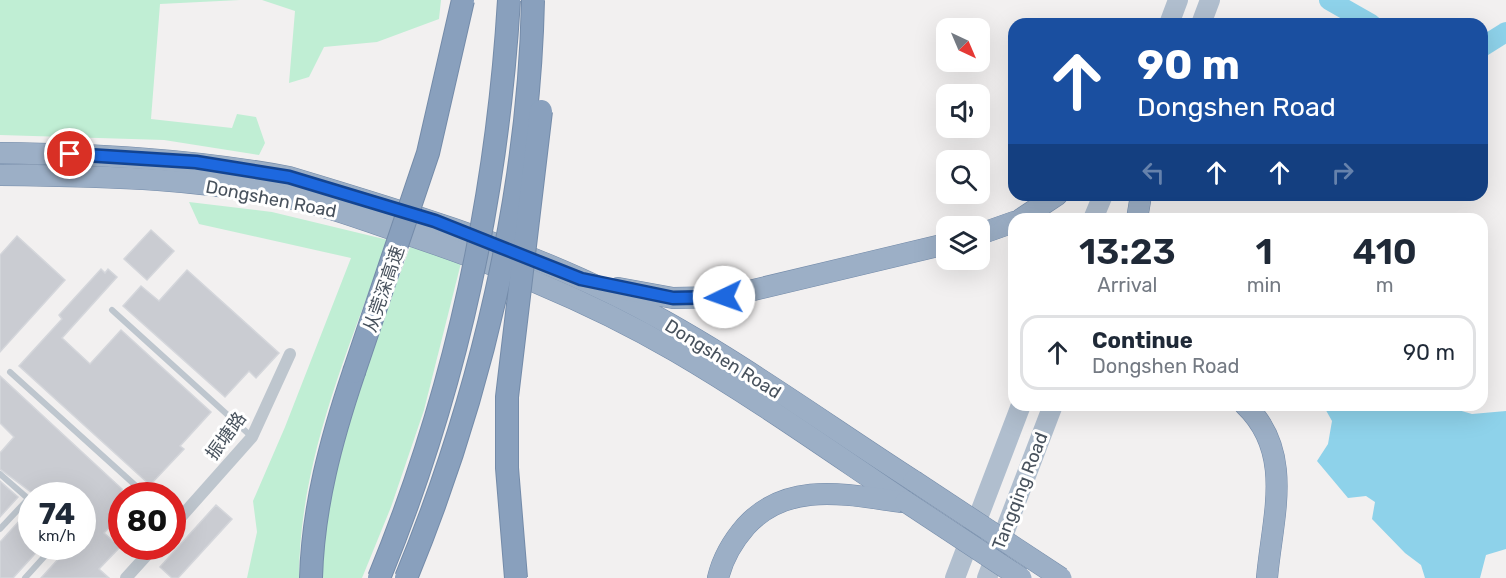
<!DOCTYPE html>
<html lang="en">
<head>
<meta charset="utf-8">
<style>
	body { margin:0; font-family:Rubik,"Noto Sans SC",sans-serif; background:#f2f2f3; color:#1f2937; height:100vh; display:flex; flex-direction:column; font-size:22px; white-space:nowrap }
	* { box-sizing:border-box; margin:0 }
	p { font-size:20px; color:#747a83 }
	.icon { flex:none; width:33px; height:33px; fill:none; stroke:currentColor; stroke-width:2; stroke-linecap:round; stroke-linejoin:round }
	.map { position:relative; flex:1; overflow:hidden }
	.panel { position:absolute; left:1008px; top:213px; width:480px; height:198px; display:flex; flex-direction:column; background:#fff; border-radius:18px; box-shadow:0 6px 24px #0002 }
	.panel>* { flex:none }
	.top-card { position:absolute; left:1008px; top:18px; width:480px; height:183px; border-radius:18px; box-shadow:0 6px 24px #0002; background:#1a4fa0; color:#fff; overflow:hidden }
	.needle { width:39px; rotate:136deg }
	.controls { position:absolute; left:936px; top:18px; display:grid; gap:12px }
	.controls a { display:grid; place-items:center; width:54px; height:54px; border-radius:12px; background:#fff; box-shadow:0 6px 24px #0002; font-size:30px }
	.speed { position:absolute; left:18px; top:482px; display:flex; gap:12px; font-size:30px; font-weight:700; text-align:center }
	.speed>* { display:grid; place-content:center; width:78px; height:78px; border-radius:50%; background:#fff; box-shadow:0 6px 24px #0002; line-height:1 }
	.speed small { font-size:15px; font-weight:400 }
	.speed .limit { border:9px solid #d22; background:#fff; color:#111 }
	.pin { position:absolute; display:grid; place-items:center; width:51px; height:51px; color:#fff; margin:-26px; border:3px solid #fff; border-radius:50%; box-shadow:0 2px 6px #0007 }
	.me { position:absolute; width:66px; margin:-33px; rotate:267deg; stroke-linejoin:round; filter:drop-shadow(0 0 4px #0008) }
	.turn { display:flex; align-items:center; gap:21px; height:126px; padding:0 30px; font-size:27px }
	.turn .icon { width:78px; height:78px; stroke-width:2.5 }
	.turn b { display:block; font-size:42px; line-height:51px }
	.lanes { display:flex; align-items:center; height:57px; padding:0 30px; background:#0003; justify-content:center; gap:30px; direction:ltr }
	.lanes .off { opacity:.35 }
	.eta { display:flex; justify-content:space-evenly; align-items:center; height:102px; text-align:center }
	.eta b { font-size:36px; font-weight:600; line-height:42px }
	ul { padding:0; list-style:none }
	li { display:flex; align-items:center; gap:18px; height:75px; margin:0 12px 9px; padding:0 18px; border:3px solid #e0e1e3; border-radius:18px }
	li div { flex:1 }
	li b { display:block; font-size:22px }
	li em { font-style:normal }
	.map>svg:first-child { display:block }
</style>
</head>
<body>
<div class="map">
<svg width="1506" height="578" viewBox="0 0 1506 578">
	<rect width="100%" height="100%" fill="#f2f0f0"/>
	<g fill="#c0eed4">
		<polygon points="0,0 240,0 160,4 151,119 232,128 237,114 256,117 265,143 259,155 164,140 0,135"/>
		<polygon points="262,0 441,0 439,19 377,42 324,47 309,77 289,83 295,11"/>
		<path d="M189 202 272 212 388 240C349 348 299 461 299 578H247L257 532 253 501 285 427 351 258 199 224Z"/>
		<polygon points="410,247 461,263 424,410 391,507 362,578 320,578 329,493 363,374"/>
	</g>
	<polygon fill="#8ed2ea" points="1323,405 1441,405 1472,414 1506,411 1506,549 1486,555 1480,578 1425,578 1421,565 1405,553 1372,519 1375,502 1366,496 1348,498 1317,461 1328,444 1332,421"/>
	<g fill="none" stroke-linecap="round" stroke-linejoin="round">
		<g stroke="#8ed2ea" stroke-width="20">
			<polyline points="1329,0 1371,24"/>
			<polyline points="1482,47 1506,32"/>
		</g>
	</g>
	<g fill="#caccd2" stroke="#d4d6db" stroke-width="1.5">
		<polygon points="151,230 174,251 147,280 124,259"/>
		<polygon points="17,236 65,280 0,352 0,255"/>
		<polygon points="101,269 105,273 108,269 117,277 62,338 90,364 121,330 211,412 180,446 184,449 150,485 19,366 62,319 59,315"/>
		<polygon points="187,270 279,353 256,378 249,371 225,397 123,306 141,286 159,301"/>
		<polygon points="0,376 122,489 122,514 104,533 120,547 99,569 109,578 41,578 70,546 82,546 82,495 35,495 0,469 0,453 14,437 0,423"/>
		<polygon points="0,481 18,497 0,517"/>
		<polygon points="216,505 232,519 178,578 172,578 160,567"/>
		<polygon points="32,507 32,546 42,546 13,578 0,578 0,542"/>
	</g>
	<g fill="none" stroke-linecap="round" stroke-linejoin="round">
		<g stroke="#748ba9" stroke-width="22">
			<g id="trunk">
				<path d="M0 153C97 154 193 159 289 177 399 210 509 243 613 294 719 346 816 418 914 481"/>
				<path d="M0 175C105 176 212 178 314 204 341 211 367 221 394 230 491 262 586 299 675 351 754 397 830 451 906 502"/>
				<polyline points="1021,219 1057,195"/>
				<polyline points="1137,219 1141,195"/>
				<polyline points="980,234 1014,222"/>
				<polyline points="618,288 673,298 724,297 946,244"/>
				<path d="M1245 405C1295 453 1272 518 1267 578"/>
				<path d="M718 578C723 557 732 542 746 526 788 480 848 495 902 502"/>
			</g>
		</g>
		<g stroke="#748ba9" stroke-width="24">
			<path id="motorway" d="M311 578C313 507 331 440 354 372"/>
		</g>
		<g stroke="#bec6ce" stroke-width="6">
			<polyline points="112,310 252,437"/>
			<polyline points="10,372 146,495"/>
			<polyline points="0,474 32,502"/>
			<polyline points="0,529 28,499"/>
			<polyline points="25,578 54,546"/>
		</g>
		<g stroke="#bec6ce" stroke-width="12">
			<polyline points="172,527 252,437 290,354"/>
			<polyline points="126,578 155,546"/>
		</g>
		<g stroke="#b0bece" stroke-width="20">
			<polyline points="1169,24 1178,0"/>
			<polyline points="1201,24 1210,0"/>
			<polyline points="1093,219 1103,195"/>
			<polyline points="955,578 1021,405"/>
			<polyline points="987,578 1053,405"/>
		</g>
		<use href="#trunk" stroke="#9cafc6" stroke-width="21"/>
		<use href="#motorway" stroke="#89a0bd" stroke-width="22"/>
		<g stroke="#748ba9" stroke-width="22" stroke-linecap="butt">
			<g id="trunk-bridge">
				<polyline points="914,481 1061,578"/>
				<polyline points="906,502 1021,578"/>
			</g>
		</g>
		<g stroke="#748ba9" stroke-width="24" stroke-linecap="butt">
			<g id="motorway-bridge">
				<polyline points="354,372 428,153 463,0"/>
				<path d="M379 578C455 393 497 200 509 0"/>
				<path d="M406 578C480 399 529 194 533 0"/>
				<polyline points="516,578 507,468 507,397 541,111"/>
			</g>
		</g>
		<use href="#trunk-bridge" stroke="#9cafc6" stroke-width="21"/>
		<use href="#motorway-bridge" stroke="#89a0bd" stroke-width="22"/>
	</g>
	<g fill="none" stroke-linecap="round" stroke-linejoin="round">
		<g stroke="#134491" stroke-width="15">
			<polyline id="route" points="70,154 196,162 289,177 435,221 581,279 673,298 724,297"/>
		</g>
		<use href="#route" stroke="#1d68df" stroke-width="10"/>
	</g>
	<g text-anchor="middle" stroke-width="6" stroke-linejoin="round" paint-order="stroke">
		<g font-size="18" fill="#48525d" stroke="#fff">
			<text transform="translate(271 199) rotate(11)" y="6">Dongshen Road</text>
			<text transform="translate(384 289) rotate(-71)" y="6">从莞深高速</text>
			<text transform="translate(723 359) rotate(32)" y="6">Dongshen Road</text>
			<text transform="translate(226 436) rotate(-54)" y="6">振塘路</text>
			<text transform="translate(1020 491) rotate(-69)" y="6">Tangqing Road</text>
		</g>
	</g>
</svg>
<div class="controls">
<a><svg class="needle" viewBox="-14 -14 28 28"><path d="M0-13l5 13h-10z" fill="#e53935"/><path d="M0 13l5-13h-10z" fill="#747a83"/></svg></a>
<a><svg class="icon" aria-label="sound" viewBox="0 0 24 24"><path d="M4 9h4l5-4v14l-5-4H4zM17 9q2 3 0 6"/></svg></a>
<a><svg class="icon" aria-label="search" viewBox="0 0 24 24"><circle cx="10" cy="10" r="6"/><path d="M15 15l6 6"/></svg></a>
<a><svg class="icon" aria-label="layers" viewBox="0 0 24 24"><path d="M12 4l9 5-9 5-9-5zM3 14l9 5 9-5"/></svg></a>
</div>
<div class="speed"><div>74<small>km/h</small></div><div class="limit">80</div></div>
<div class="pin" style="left:70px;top:154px;background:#d93025"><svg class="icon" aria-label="arrive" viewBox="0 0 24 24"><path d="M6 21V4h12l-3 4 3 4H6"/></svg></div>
<svg class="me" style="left:724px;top:297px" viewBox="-20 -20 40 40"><circle r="19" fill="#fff"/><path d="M0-13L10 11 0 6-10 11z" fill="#1d68df"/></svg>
<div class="top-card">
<div class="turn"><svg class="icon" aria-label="ahead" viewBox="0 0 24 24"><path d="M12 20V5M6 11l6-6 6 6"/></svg><div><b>90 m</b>Dongshen Road</div></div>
<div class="lanes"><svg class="icon off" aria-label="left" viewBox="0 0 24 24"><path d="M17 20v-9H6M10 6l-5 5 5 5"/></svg><svg class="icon" aria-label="ahead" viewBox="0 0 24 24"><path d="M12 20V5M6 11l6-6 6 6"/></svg><svg class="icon" aria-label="ahead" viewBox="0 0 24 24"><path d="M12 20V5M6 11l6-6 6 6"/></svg><svg class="icon off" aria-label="right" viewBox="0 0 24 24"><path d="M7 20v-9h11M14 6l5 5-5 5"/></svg></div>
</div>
<section class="panel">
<div class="eta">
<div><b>13:23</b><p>Arrival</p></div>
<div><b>1</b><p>min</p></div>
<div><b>410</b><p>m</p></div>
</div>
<ul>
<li><svg class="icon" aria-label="ahead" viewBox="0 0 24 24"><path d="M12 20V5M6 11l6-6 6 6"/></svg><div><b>Continue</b><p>Dongshen Road</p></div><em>90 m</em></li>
</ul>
</section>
</div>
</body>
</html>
